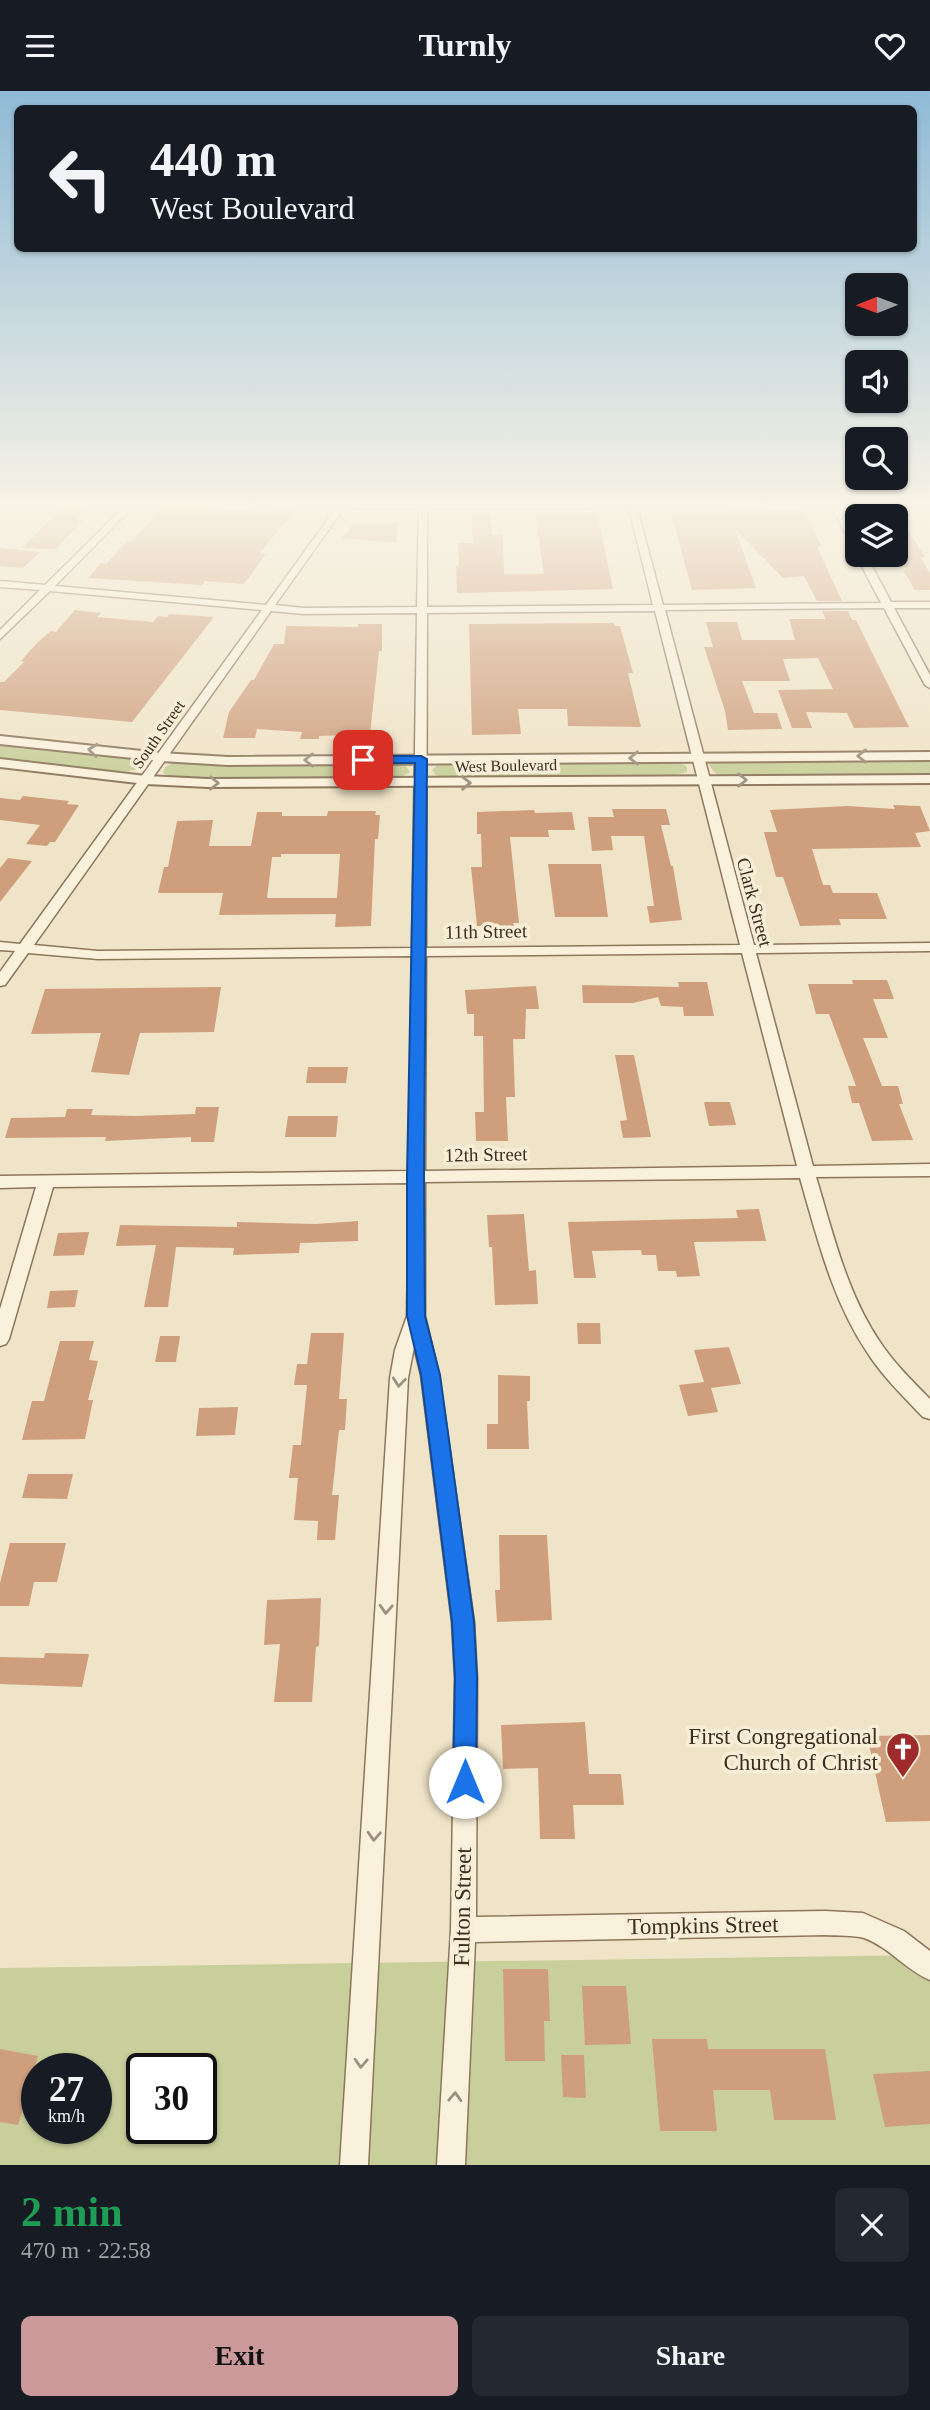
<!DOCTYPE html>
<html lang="en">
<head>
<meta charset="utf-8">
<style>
	body { margin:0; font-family:Georgia,serif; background:#242831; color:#f1f3f6; height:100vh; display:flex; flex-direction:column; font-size:26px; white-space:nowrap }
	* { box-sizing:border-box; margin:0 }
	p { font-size:23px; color:#9ea1a6 }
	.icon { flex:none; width:38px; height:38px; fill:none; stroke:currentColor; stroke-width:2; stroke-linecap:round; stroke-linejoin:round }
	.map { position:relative; height:2074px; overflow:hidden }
	.drawer { display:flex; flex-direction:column; background:#171b24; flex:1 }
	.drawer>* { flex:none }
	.banner { position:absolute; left:14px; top:14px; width:903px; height:147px; border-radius:10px; box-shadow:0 2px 5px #0004; background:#171b24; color:#f1f3f6; overflow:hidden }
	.needle { width:46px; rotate:269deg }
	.fabs { position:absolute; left:845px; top:182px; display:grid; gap:14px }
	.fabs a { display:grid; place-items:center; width:63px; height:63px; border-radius:10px; background:#171b24; box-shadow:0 2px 5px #0004; font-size:35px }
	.speed { position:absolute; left:21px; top:1962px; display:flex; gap:14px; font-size:35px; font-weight:700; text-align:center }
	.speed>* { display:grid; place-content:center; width:91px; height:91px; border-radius:50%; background:#171b24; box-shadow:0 2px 5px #0004; line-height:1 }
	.speed small { font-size:18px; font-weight:400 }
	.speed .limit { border:4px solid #111; border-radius:10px; background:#fff; color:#111 }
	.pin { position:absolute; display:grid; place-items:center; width:60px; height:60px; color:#fff; margin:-30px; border-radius:14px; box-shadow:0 4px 10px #0006 }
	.me { position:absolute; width:77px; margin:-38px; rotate:0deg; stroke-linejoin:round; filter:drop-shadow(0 0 5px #0008) }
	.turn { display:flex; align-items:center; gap:24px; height:147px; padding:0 21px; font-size:32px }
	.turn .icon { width:91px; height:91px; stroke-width:2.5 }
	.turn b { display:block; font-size:49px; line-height:60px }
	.round { display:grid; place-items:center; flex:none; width:74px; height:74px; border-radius:10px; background:#242831 }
	.head { display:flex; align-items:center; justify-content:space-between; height:119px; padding:0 21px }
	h1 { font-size:42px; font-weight:800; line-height:52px; color:#1e9e55 }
	.cta { display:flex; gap:14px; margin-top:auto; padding:14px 21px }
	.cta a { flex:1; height:80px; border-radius:10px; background:#cc999b; color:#111; font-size:28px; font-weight:800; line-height:80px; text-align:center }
	.cta a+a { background:#242831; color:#f1f3f6 }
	header { display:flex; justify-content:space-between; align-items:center; height:91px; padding:0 21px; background:#171b24; font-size:32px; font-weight:800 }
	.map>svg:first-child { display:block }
</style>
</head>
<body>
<header><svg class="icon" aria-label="menu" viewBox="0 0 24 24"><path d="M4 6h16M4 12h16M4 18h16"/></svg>Turnly<svg class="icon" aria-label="heart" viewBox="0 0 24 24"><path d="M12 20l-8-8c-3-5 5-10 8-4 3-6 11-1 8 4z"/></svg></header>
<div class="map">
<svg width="930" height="2074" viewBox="0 0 930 2074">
	<rect width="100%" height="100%" fill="#f0e4c8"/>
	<g fill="#c9cf9b" fill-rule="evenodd">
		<polygon points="0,651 134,666 142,671 138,678 124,681 0,668"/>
		<polygon points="930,667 930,684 726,685 715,682 709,674 716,669"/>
		<polygon points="679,670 687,676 687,681 672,685 446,687 436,684 432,679 440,672"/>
		<polygon points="175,671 396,672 405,674 410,681 397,688 195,688 175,687 163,682 165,676"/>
		<path d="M930 1864V2074H0V1877ZM37 1978H96V2037H37ZM142 1978H201V2037H142Z"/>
	</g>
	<g fill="#cf9f7d" fill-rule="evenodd">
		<polygon points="66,413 93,413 76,428 83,429 56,458 22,457"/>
		<polygon points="165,413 208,413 205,417 268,421 273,416 295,419 260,462 266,463 244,493 205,490 202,494 88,487 101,472 106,473 128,450 131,451"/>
		<polygon points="803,419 821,455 817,456 842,510 817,510 804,485 783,487 735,438 756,497 692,499 671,421"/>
		<polygon points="597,421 613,498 457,502 456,475 459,475 458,452 473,452 471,424 490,424 492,443 503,443 504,483 544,483 535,422"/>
		<polygon points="896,421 925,466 920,466 930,482 930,499 915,499 903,479 907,479 896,462"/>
		<polygon points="354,432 398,432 396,452 342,447"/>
		<polygon points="0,457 40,461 23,477 0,475"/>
		<polygon points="75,519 101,522 97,526 153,531 158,525 167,526 169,523 214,526 132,631 0,619 0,591 4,591 24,571 21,570 36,553 51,540 56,541"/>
		<polygon points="822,520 848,520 852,529 856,529 909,636 854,637 847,622 806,621 812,637 792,637 778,599 833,598 818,567 783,568 790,590 742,590 754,622 777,622 782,638 728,639 725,620 704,556 713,556 706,531 737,531 742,549 795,549 789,528 826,528"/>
		<polygon points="614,532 615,535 620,535 633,582 628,582 641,636 568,635 567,618 518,618 521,643 472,644 469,533"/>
		<polygon points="358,533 382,533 382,560 379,560 370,643 319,645 319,648 300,648 302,641 257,638 255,647 223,647 229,621 251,589 254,589 274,553 284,553 286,535 358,536"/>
		<polygon points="23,705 69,710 67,713 79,714 55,751 50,751 47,755 26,753 40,734 0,729 0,707 20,709"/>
		<polygon points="893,714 920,715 930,740 915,742 921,756 812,758 823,794 830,794 833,802 877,802 887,828 839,828 841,834 800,835 783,786 776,786 764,741 777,741 770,719 847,715 895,718"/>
		<polygon points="612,718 666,718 670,734 661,734 671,775 673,775 682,829 650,832 647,815 654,815 644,745 611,745 613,759 592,760 588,726 614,726"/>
		<polygon points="534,719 535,722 572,721 575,739 548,739 549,746 510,746 519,832 513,832 514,835 477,835 471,776 482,776 481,743 477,743 477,721"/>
		<path d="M328 720H376L375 724H380L378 748H375L371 835 335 836 336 823 219 824 223 802H158L164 776H168L177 730 213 729 209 755H251L257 721H282V725H327ZM281 763H340L337 807H267L272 766H281Z"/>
		<polygon points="8,767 32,770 0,811 0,777"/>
		<polygon points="548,773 601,773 608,826 555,826"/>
		<polygon points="852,889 887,889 894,908 873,908 888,947 863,947 882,995 898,995 903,1013 899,1013 913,1049 872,1050 859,1012 852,1012 848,995 856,995 829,923 816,923 808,893 853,893"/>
		<polygon points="678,891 707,891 714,925 684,925 683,916 661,915 658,906 633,912 583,912 582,894 679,896"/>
		<polygon points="536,895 539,918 526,918 525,948 513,948 515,1006 506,1006 508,1050 476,1050 475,1021 484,1021 483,945 474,945 474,923 467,923 465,899"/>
		<polygon points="221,896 214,941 140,942 129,984 91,981 101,942 31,943 45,898"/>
		<polygon points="615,964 634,964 651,1046 623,1047 620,1030 627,1029"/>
		<polygon points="308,976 348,976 346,992 306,992"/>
		<polygon points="704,1011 730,1011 736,1034 709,1035"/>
		<polygon points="196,1016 219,1016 214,1051 191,1051 191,1046 105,1050 106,1046 5,1047 11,1027 65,1026 67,1018 93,1018 91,1024 136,1025 195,1023"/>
		<polygon points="288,1025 338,1025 336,1046 285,1046"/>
		<polygon points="759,1118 766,1150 694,1151 700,1185 677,1186 676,1180 658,1180 656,1164 642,1164 641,1159 592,1160 596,1187 574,1187 568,1131 738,1127 736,1119"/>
		<polygon points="524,1123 529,1180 536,1179 538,1213 495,1214 492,1156 489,1156 487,1124"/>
		<polygon points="358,1130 358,1150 300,1152 299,1162 233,1164 234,1157 176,1156 168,1216 144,1216 156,1154 116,1155 120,1134 237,1136 237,1131 316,1133"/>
		<polygon points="89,1141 84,1164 53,1165 58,1142"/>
		<polygon points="78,1199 75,1216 47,1217 50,1200"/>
		<polygon points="577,1232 600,1232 601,1253 578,1253"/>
		<polygon points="311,1242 344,1242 339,1308 347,1308 345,1339 339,1339 332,1404 339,1404 335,1449 317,1449 318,1430 294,1429 298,1387 289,1387 293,1354 301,1354 307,1294 294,1294 297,1273 307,1273"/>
		<polygon points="160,1245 180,1245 176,1271 155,1271"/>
		<polygon points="60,1250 94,1250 89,1269 98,1270 88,1309 93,1309 85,1348 22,1349 32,1310 44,1310"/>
		<polygon points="729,1256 741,1293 711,1297 718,1321 688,1325 679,1294 704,1291 694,1259"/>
		<polygon points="498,1284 530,1285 530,1310 527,1310 529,1358 487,1358 487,1333 498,1333"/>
		<polygon points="238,1316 235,1344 196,1345 199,1317"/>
		<polygon points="28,1383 73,1383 67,1408 22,1407"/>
		<polygon points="499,1444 547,1444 552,1529 497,1531 495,1499 500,1499"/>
		<polygon points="10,1452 66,1452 57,1491 34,1491 29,1515 0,1515 0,1492"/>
		<polygon points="321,1507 319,1555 316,1556 312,1611 274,1611 280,1553 264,1554 267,1509"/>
		<polygon points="45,1562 89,1563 82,1596 0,1593 0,1566 44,1567"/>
		<polygon points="585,1631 589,1683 621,1683 624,1714 573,1714 575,1748 540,1748 538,1677 503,1678 501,1634"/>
		<polygon points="930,1644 930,1730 886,1731 867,1645"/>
		<polygon points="503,1878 548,1878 550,1930 544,1930 545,1970 505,1970"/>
		<polygon points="582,1895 626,1895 631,1953 585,1954"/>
		<polygon points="652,1948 707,1948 708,1958 825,1958 836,2029 774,2029 770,1999 713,1999 717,2040 660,2040"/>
		<polygon points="0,1958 38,1965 18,2034 0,2031"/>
		<polygon points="561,1964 584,1964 586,2007 563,2006"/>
		<polygon points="930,1980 930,2033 885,2036 873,1983"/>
	</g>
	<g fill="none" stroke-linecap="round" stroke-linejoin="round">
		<g stroke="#8d765c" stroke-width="3">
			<g id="minor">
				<path d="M127 413H136L55 495 266 514 339 413H347L275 514 304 517 417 516 419 415 424 413 427 415V516L653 514 628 413H636L663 514 881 512 856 464 858 462 866 464 891 511H930V517H894L930 584V597L925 594 884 517 665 519 754 854 930 852V860L756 862 813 1075 930 1073V1085L816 1086C833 1142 847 1203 880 1251 894 1272 912 1290 930 1308V1328L923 1326C903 1305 882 1285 867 1261 832 1209 817 1146 800 1087L425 1091V1225L439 1284 474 1531 477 1587 476 1826 825 1820 863 1822 904 1840 930 1860V1889C906 1879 889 1856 864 1847 853 1844 837 1845 825 1844L475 1851 465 2074H437L451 1839 455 1587 452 1531 421 1284 414 1256 408 1287 368 2074H340L390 1287 395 1259 407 1225 409 1092 53 1096 9 1248 6 1253 0 1255V1218L36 1096 0 1097V1085L409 1080 412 865 98 868 28 862 5 894 0 895V881L15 860 0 859V851L20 853 262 519 50 500 0 548V539L40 499 0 496V490L45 494ZM271 520 304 523 417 522 412 857 98 860 34 854ZM655 520 740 854 426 857 427 522ZM742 862 797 1075 425 1080 426 865Z"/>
				<polygon points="830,413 838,413 858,447 858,459 853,456"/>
			</g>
		</g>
		<g stroke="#8d765c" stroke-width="4">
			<g id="tertiary">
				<polygon points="0,645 161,662 228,666 930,661 930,669 228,674 161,670 0,653"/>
				<polygon points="0,668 146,685 208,688 930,684 930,692 208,696 146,693 0,676"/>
			</g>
		</g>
		<g stroke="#5b4430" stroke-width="4">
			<polygon id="trunk" points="347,413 598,413 591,417 354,417"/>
		</g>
		<use href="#minor" fill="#faf1dc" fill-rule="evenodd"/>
		<use href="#tertiary" fill="#faf1dc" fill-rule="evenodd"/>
		<use href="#trunk" fill="#eabe7c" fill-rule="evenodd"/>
	</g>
	<defs><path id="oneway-chevron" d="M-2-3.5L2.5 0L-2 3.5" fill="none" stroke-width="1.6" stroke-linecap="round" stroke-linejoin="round" transform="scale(1.75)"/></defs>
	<g stroke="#9c907e">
		<use href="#oneway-chevron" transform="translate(93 659) rotate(-174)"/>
		<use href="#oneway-chevron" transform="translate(862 665) rotate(180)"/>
		<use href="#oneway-chevron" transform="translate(634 667) rotate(179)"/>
		<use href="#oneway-chevron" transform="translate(309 669) rotate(180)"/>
		<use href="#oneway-chevron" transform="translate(742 689)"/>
		<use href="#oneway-chevron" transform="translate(214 692)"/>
		<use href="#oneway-chevron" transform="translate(466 692) rotate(-1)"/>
		<use href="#oneway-chevron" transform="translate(399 1291) rotate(96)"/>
		<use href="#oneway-chevron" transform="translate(386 1518) rotate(93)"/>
		<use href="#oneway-chevron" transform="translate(374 1745) rotate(93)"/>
		<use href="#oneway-chevron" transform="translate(361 1972) rotate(93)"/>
		<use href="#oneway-chevron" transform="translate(455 2006) rotate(-87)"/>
	</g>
	<linearGradient id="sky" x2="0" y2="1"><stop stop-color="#8fbad6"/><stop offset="0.59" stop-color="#f8f3e6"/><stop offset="1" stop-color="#f8f3e6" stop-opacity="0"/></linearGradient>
	<rect width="930" height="703" fill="url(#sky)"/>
	<polygon fill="#1a73e8" stroke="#114b97" stroke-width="2" points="421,665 427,668 424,1085 425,1225 440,1284 474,1531 477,1587 476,1691 473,1699 465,1703 456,1699 453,1691 455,1587 452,1531 421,1284 407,1225 407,1085 415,672 363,672 357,669 363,665"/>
	<defs>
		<g id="church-pin" transform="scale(1.75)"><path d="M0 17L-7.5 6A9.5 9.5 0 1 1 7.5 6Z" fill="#9e2a2b" stroke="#f7eed8"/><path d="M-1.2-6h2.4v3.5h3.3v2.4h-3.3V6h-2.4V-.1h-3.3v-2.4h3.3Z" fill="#fff"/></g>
	</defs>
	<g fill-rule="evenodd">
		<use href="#church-pin" x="903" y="1658"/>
	</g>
	<g text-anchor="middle" stroke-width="7" stroke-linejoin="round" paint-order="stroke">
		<g font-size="16" fill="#3d2e20" stroke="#f7eed8">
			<text transform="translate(158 643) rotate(-55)" y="6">South Street</text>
			<text transform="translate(506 674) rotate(-1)" y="6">West Boulevard</text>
		</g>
		<g font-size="19" fill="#3d2e20" stroke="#f7eed8">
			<text transform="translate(755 811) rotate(75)" y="7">Clark Street</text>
			<text transform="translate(486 840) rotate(-1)" y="7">11th Street</text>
			<text transform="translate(486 1063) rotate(-1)" y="7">12th Street</text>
		</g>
		<g font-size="23" fill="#3d2e20" stroke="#f7eed8" text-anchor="end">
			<text x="878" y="1653">First Congregational<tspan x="878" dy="26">Church of Christ</tspan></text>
		</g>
		<g font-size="23" fill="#3d2e20" stroke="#f7eed8">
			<text transform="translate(462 1816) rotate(-89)" y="8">Fulton Street</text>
			<text transform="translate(703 1834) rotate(-1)" y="8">Tompkins Street</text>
		</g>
	</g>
</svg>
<div class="fabs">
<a><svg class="needle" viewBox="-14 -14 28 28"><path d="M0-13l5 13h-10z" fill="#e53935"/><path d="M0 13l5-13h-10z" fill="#9ea1a6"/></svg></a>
<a><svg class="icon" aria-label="sound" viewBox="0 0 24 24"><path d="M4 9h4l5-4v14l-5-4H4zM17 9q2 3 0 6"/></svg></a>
<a><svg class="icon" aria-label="search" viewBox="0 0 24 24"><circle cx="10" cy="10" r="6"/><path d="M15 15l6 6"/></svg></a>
<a><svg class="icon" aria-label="layers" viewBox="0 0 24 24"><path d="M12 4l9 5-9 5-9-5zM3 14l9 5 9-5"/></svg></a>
</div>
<div class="speed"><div>27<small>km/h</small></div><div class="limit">30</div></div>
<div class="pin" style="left:363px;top:669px;background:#d93025"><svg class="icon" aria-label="arrive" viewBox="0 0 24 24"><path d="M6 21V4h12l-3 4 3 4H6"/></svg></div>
<svg class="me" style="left:465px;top:1691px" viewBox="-20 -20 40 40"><circle r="19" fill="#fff"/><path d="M0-13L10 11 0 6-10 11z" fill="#1a73e8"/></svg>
<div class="banner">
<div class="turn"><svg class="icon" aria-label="left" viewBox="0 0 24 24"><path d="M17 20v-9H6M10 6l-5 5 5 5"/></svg><div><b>440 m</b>West Boulevard</div></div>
</div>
</div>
<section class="drawer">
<div class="head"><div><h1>2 min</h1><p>470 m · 22:58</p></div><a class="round"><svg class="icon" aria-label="close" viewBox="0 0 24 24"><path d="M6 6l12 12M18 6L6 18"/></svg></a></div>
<div class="cta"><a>Exit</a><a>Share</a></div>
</section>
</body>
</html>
